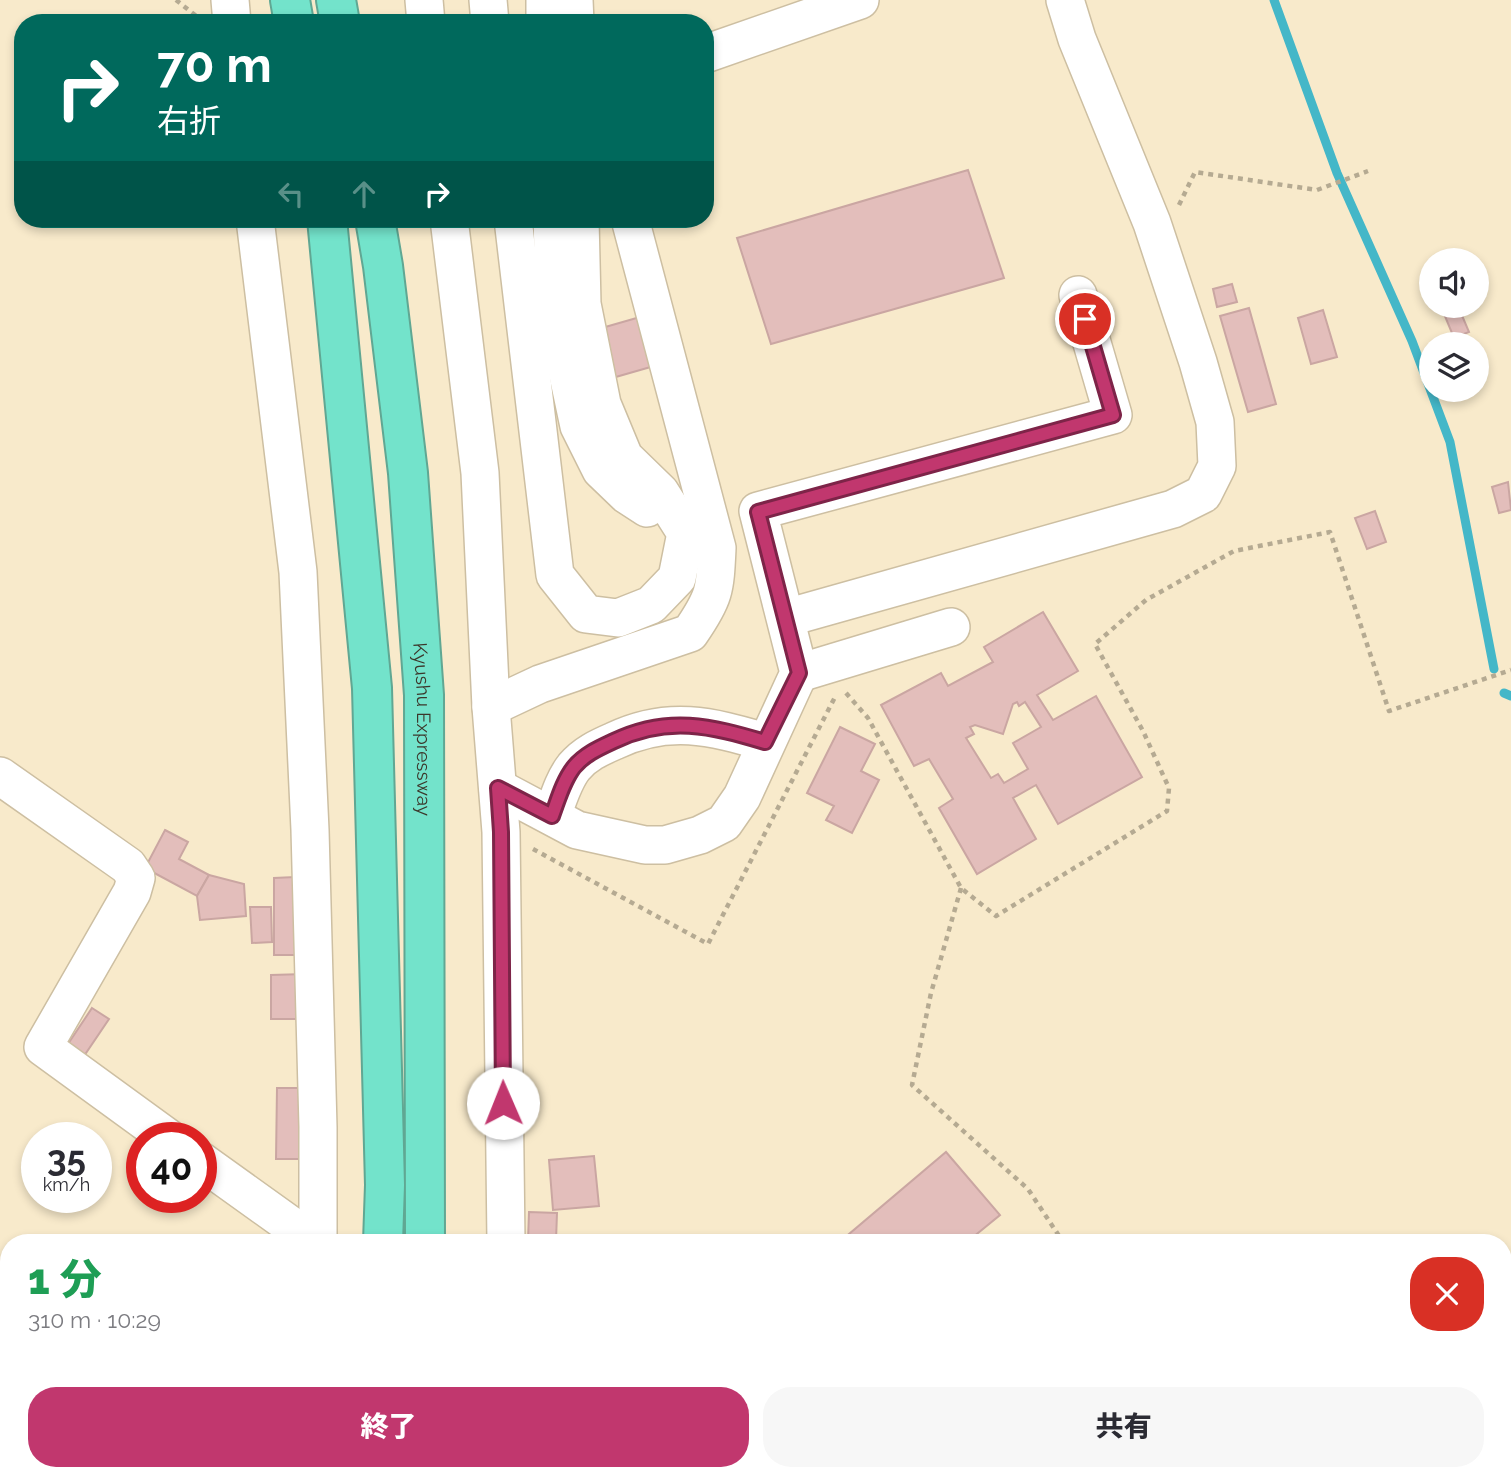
<!DOCTYPE html>
<html lang="ja">
<head>
<meta charset="utf-8">
<style>
	body { margin:0; font-family:Raleway,"Noto Sans JP",sans-serif; background:#f7f7f7; color:#2b2b33; height:100vh; display:flex; flex-direction:column; font-size:26px; white-space:nowrap }
	* { box-sizing:border-box; margin:0 }
	p { font-size:23px; color:#7c7c81 }
	.icon { flex:none; width:38px; height:38px; fill:none; stroke:currentColor; stroke-width:2; stroke-linecap:round; stroke-linejoin:round }
	.map { position:relative; flex:1; overflow:hidden }
	.side { position:absolute; left:0px; top:1234px; width:1512px; height:247px; display:flex; flex-direction:column; background:#fff; border-radius:28px 28px 0 0; box-shadow:0 4px 10px #0003 }
	.side>* { flex:none }
	.top-card { position:absolute; left:14px; top:14px; width:700px; height:214px; border-radius:28px; box-shadow:0 4px 10px #0003; background:#00695c; color:#fff; overflow:hidden }
	.buttons { position:absolute; left:1419px; top:248px; display:grid; gap:14px }
	.buttons a { display:grid; place-items:center; width:70px; height:70px; border-radius:50%; background:#fff; box-shadow:0 4px 10px #0003; font-size:35px }
	.speed { position:absolute; left:21px; top:1122px; display:flex; gap:14px; font-size:35px; font-weight:700; text-align:center }
	.speed>* { display:grid; place-content:center; width:91px; height:91px; border-radius:50%; background:#fff; box-shadow:0 4px 10px #0003; line-height:1 }
	.speed small { font-size:18px; font-weight:400 }
	.speed .limit { border:10px solid #d22; background:#fff; color:#111 }
	.pin { position:absolute; display:grid; place-items:center; width:60px; height:60px; color:#fff; margin:-30px; border:4px solid #fff; border-radius:50%; box-shadow:0 2px 7px #0007 }
	.me { position:absolute; width:77px; margin:-38px; rotate:359deg; stroke-linejoin:round; filter:drop-shadow(0 0 5px #0008) }
	.turn { display:flex; align-items:center; gap:24px; height:147px; padding:0 28px; font-size:32px }
	.turn .icon { width:91px; height:91px; stroke-width:2.5 }
	.turn b { display:block; font-size:49px; line-height:60px }
	.lanes { display:flex; align-items:center; height:66px; padding:0 28px; background:#0003; justify-content:center; gap:35px; direction:ltr }
	.lanes .off { opacity:.35 }
	.round { display:grid; place-items:center; flex:none; width:74px; height:74px; border-radius:28px; background:#f7f7f7 }
	.head { display:flex; align-items:center; justify-content:space-between; height:119px; padding:0 28px }
	h1 { font-size:42px; font-weight:800; line-height:52px; color:#1e9e55 }
	.cta { display:flex; gap:14px; margin-top:auto; padding:14px 28px }
	.cta a { flex:1; height:80px; border-radius:28px; background:#c1376e; color:#fff; font-size:28px; font-weight:800; line-height:80px; text-align:center }
	.cta a+a { background:#f7f7f7; color:#2b2b33 }
	.map>svg:first-child { display:block }
</style>
</head>
<body>
<div class="map">
<svg width="1511" height="1480" viewBox="0 0 1511 1480">
	<rect width="100%" height="100%" fill="#f8eacb"/>
	<g fill="none" stroke-linecap="round" stroke-linejoin="round">
		<g stroke="#44b7c8" stroke-width="9">
			<polyline points="1274,0 1337,173 1412,341 1450,442 1494,669"/>
			<polyline points="1504,693 1511,696"/>
			<polyline points="1503,1365 1511,1360"/>
			<polyline points="1198,1476 1200,1480"/>
			<polyline points="1439,1480 1448,1472"/>
		</g>
	</g>
	<g fill="#e3bebb" stroke="#caa6a2" stroke-width="2" fill-rule="evenodd">
		<polygon points="968,170 1004,278 771,344 737,238"/>
		<polygon points="1232,284 1237,302 1217,307 1213,289"/>
		<polygon points="1450,306 1458,306 1469,332 1454,338 1442,309"/>
		<polygon points="1249,308 1276,404 1248,412 1220,316"/>
		<polygon points="1323,310 1337,357 1311,364 1298,318"/>
		<polygon points="647,315 661,364 581,387 567,338"/>
		<polygon points="1508,482 1511,510 1499,513 1492,487"/>
		<polygon points="1375,511 1386,542 1367,549 1355,518"/>
		<path d="M1043 612 1078 671 1037 695 1053 720 1096 696 1142 777 1058 824 1036 785 1013 798 1036 839 977 874 939 808 953 799 929 759 914 766 881 705 941 673 948 686 993 662 984 647ZM1017 702 1019 706 1025 702 1041 727 1013 743 1028 769 1004 783 998 774 991 778 966 738 974 734 970 727 975 725 1003 734 1013 704Z"/>
		<polygon points="840,727 875,744 861,771 879,780 852,833 826,820 834,806 807,793"/>
		<polygon points="165,830 188,842 179,859 209,875 197,896 145,868"/>
		<polygon points="209,875 244,884 246,916 200,920 197,896"/>
		<polygon points="295,877 296,955 274,955 274,878"/>
		<polygon points="250,907 271,907 272,942 252,943"/>
		<polygon points="305,974 305,1019 271,1019 271,975"/>
		<polygon points="92,1008 109,1019 84,1056 68,1044"/>
		<polygon points="277,1088 305,1088 305,1159 276,1159"/>
		<polygon points="946,1152 1000,1215 967,1242 845,1242 842,1240"/>
		<polygon points="594,1156 599,1206 553,1210 549,1160"/>
		<polygon points="529,1212 557,1213 556,1241 528,1241"/>
		<polygon points="1044,1472 1083,1472 1090,1480 1034,1480"/>
	</g>
	<g fill="none" stroke-linecap="round" stroke-linejoin="round">
		<g stroke="#cdbfa2" stroke-width="40">
			<g id="minor">
				<polyline points="230,0 232,23"/>
				<polyline points="424,0 426,23"/>
				<polyline points="488,0 490,23"/>
				<polyline points="545,0 545,23"/>
				<polyline points="574,0 575,23"/>
				<polyline points="705,54 860,0"/>
				<polyline points="255,219 298,572 310,830 318,1127 318,1242"/>
				<polyline points="449,219 480,473 491,707 501,832 506,1242"/>
				<polyline points="513,219 555,575 586,614 618,618 651,605 677,578 686,533 660,492 624,457 602,404 582,304 580,219"/>
				<polyline points="552,219 555,314 579,426 601,470 627,495 647,508"/>
				<polyline points="786,618 1173,509 1203,494 1217,466 1215,422 1198,362 1152,223 1077,39 1065,0"/>
				<polyline points="799,673 951,627"/>
				<path d="M491 707 540 684 690 633C715 597 715 590 717 548L630 219"/>
				<polyline points="0,776 128,866 136,878 132,892 43,1047 168,1138"/>
				<polyline points="498,788 577,830 645,845 665,845 700,835 724,823 742,797 799,673 758,511 1113,415 1078,295"/>
				<path d="M552 816C558 800 563 781 574 767 585 754 598 748 614 741 668 715 711 726 765 742"/>
				<polyline points="201,1161 314,1242"/>
				<polyline points="611,1472 626,1480"/>
				<polyline points="675,1472 682,1480"/>
				<polyline points="314,1480 315,1472"/>
				<polyline points="506,1480 506,1472"/>
			</g>
		</g>
		<g stroke="#60a793" stroke-width="42">
			<g id="highway">
				<polyline points="290,0 294,23"/>
				<polyline points="336,0 340,23"/>
				<polyline points="327,219 372,688 385,1185 383,1242"/>
				<path id="s1" d="M375 219 383 266 408 473 424 695 425 1242"/>
				<polyline points="426,1472 426,1480"/>
				<polyline points="378,1480 378,1472"/>
			</g>
		</g>
		<g stroke="#b5aa92" stroke-width="4.5" stroke-dasharray="5 5" stroke-linecap="butt">
			<polyline points="176,0 200,19"/>
			<polyline points="1179,205 1195,172 1317,190 1368,171"/>
			<polyline points="846,693 868,718 961,888 996,916 1167,811 1169,788 1143,731 1095,644 1146,600 1234,551 1330,532 1389,711 1511,670"/>
			<polyline points="533,849 708,944 835,697"/>
			<polyline points="961,888 931,993 912,1085 1028,1189 1063,1242"/>
			<polyline points="1181,1472 1185,1480"/>
		</g>
		<use href="#minor" stroke="#fff" stroke-width="37"/>
		<use href="#highway" stroke="#73e3cb" stroke-width="38"/>
	</g>
	<g fill="none" stroke-linecap="round" stroke-linejoin="round">
		<g stroke="#7d2448" stroke-width="18">
			<path id="route" d="M503 1103 501 832 498 788 552 816C558 800 563 781 574 767 585 754 599 748 614 741 668 715 711 726 765 742L799 673 758 512 1113 415 1085 319"/>
		</g>
		<use href="#route" stroke="#c1376e" stroke-width="12"/>
	</g>
	<g text-anchor="middle" stroke-width="7" stroke-linejoin="round" paint-order="stroke">
		<g font-size="19" fill="#3c372b" stroke="#f8eacb">
			<text dy="7" stroke="none"><textPath href="#s1" startOffset="513">Kyushu Expressway</textPath></text>
		</g>
	</g>
</svg>
<div class="buttons">
<a><svg class="icon" aria-label="sound" viewBox="0 0 24 24"><path d="M4 9h4l5-4v14l-5-4H4zM17 9q2 3 0 6"/></svg></a>
<a><svg class="icon" aria-label="layers" viewBox="0 0 24 24"><path d="M12 4l9 5-9 5-9-5zM3 14l9 5 9-5"/></svg></a>
</div>
<div class="speed"><div>35<small>km/h</small></div><div class="limit">40</div></div>
<div class="pin" style="left:1085px;top:319px;background:#d93025"><svg class="icon" aria-label="arrive" viewBox="0 0 24 24"><path d="M6 21V4h12l-3 4 3 4H6"/></svg></div>
<svg class="me" style="left:503px;top:1103px" viewBox="-20 -20 40 40"><circle r="19" fill="#fff"/><path d="M0-13L10 11 0 6-10 11z" fill="#c1376e"/></svg>
<div class="top-card">
<div class="turn"><svg class="icon" aria-label="right" viewBox="0 0 24 24"><path d="M7 20v-9h11M14 6l5 5-5 5"/></svg><div><b>70 m</b>右折</div></div>
<div class="lanes"><svg class="icon off" aria-label="left" viewBox="0 0 24 24"><path d="M17 20v-9H6M10 6l-5 5 5 5"/></svg><svg class="icon off" aria-label="ahead" viewBox="0 0 24 24"><path d="M12 20V5M6 11l6-6 6 6"/></svg><svg class="icon" aria-label="right" viewBox="0 0 24 24"><path d="M7 20v-9h11M14 6l5 5-5 5"/></svg></div>
</div>
<section class="side">
<div class="head"><div><h1>1 分</h1><p>310 m · 10:29</p></div><a class="round" style="background:#d93025;color:#fff"><svg class="icon" aria-label="close" viewBox="0 0 24 24"><path d="M6 6l12 12M18 6L6 18"/></svg></a></div>
<div class="cta"><a>終了</a><a>共有</a></div>
</section>
</div>
</body>
</html>
